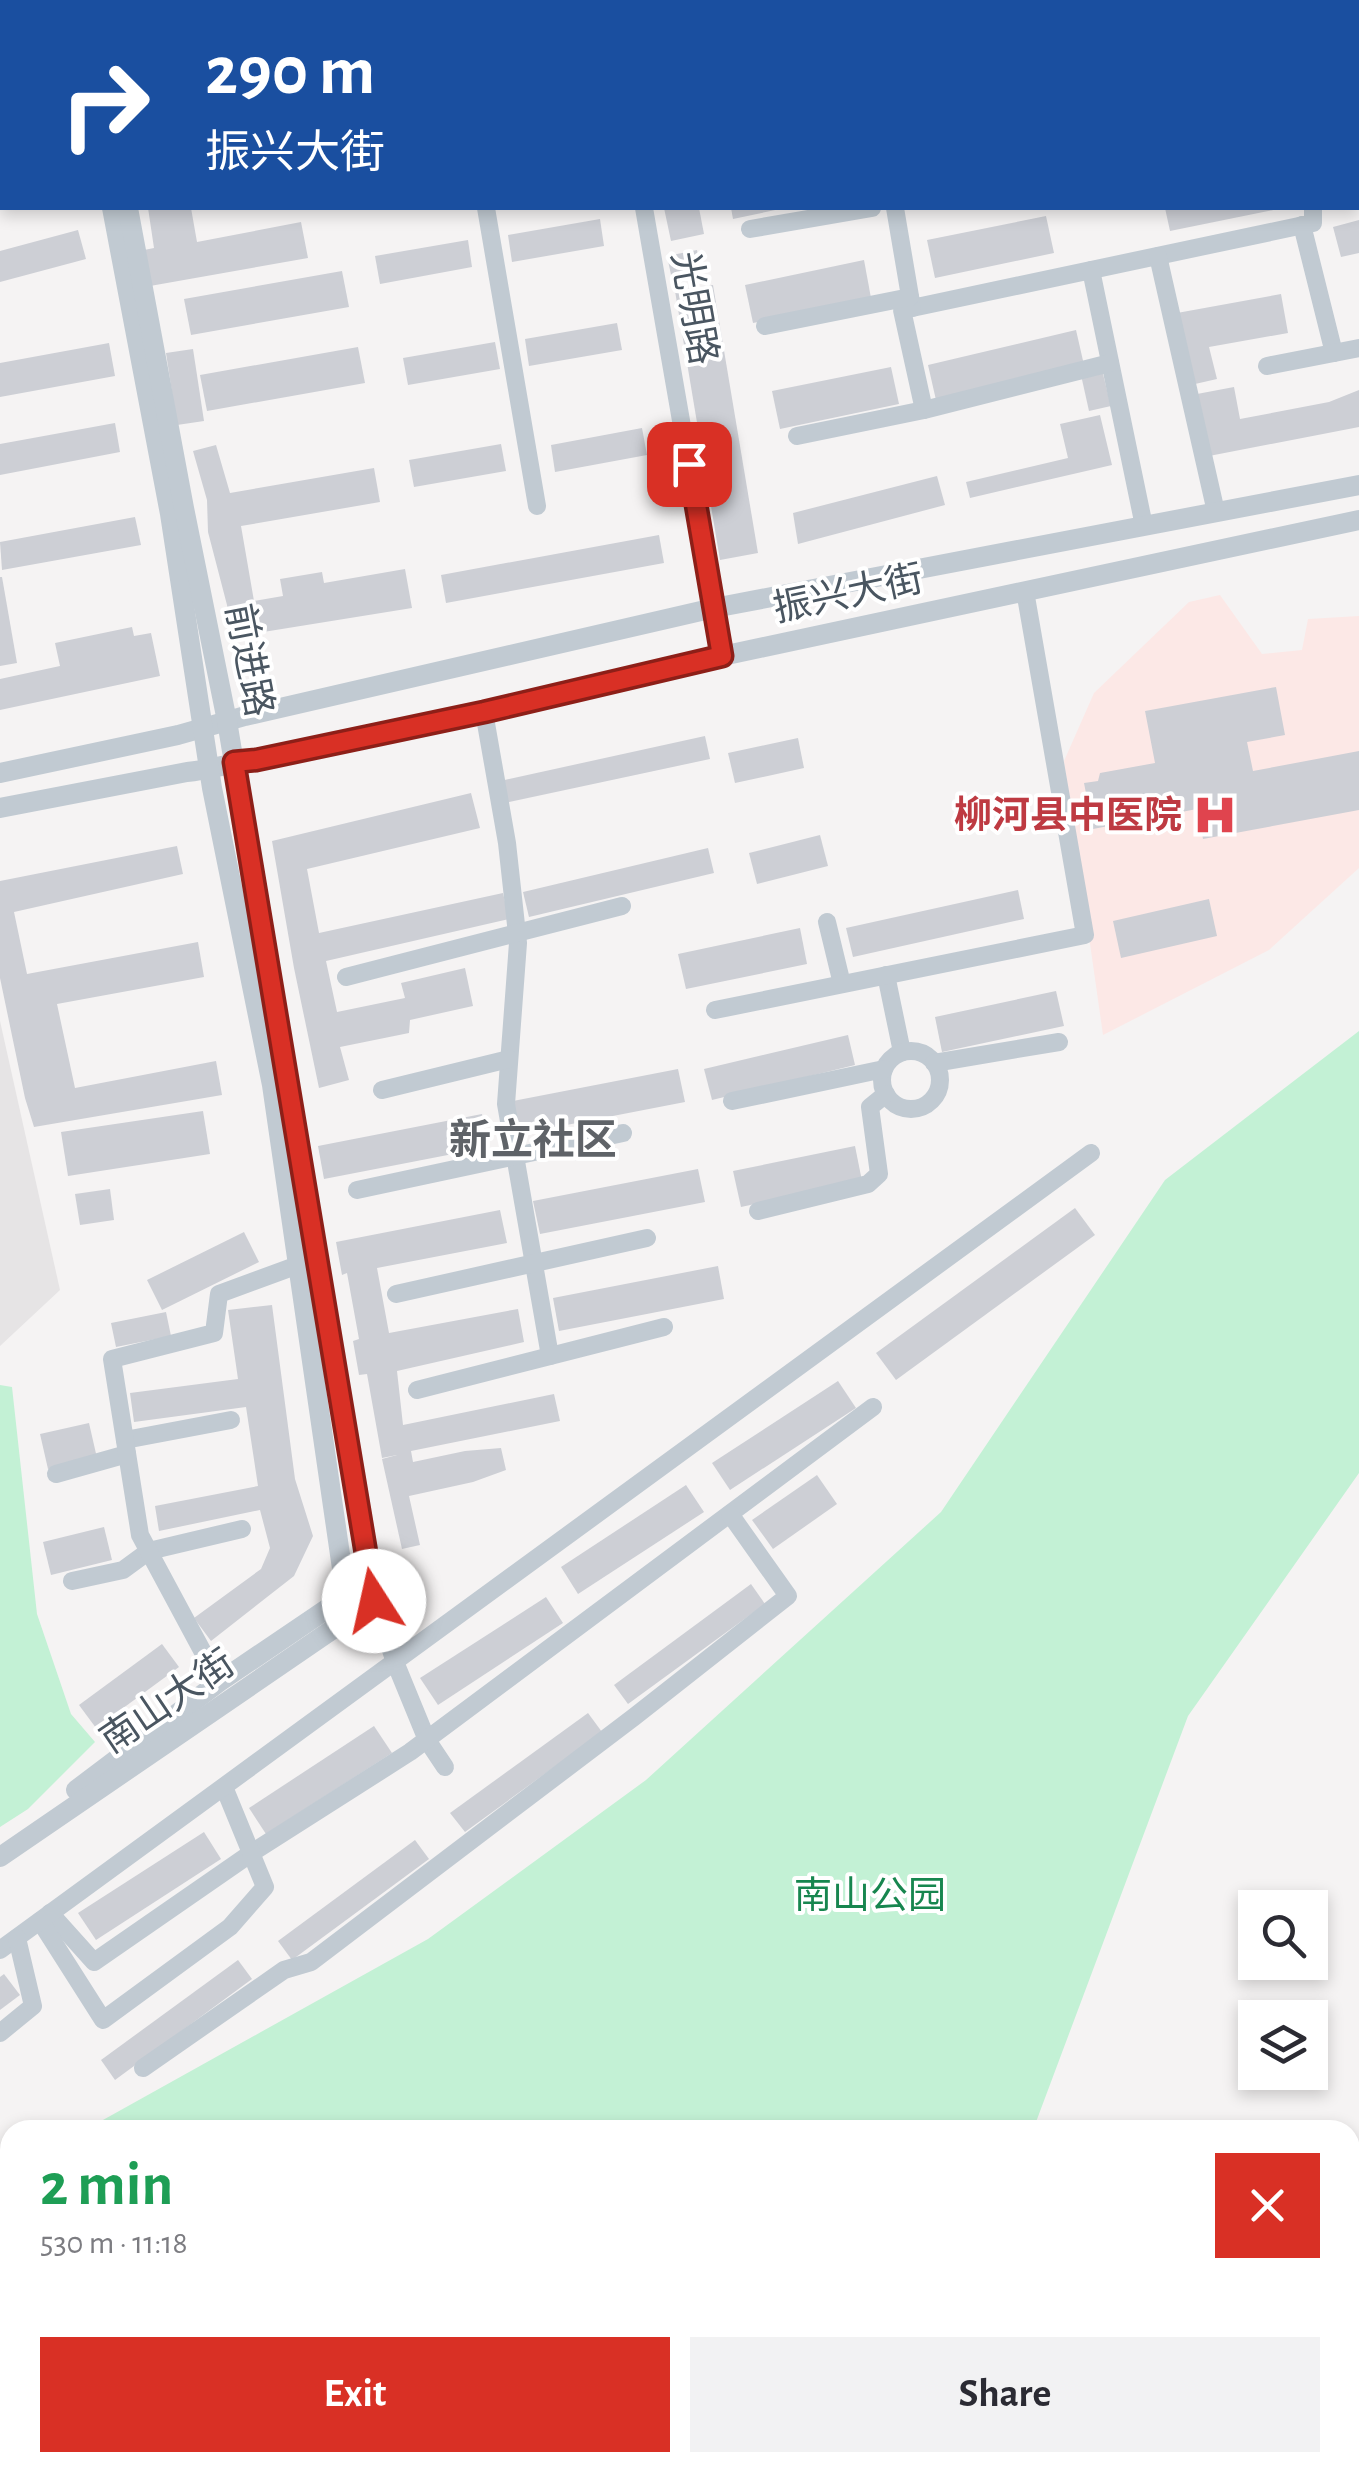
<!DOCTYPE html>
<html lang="en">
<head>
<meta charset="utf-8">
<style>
	body { margin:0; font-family:"Alegreya Sans","Noto Sans SC",sans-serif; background:#f2f2f3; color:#2b2b33; height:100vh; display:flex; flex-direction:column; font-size:38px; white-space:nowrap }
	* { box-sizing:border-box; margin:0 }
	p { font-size:32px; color:#7c7c81 }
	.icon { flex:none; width:55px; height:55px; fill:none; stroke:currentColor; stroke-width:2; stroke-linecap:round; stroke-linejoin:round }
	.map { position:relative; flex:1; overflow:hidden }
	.sheet { position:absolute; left:0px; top:2120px; width:1360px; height:352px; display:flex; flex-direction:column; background:#fff; border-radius:30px 30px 0 0; box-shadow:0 5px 15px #0003 }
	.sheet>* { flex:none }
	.hud { position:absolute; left:0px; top:0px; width:1360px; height:210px; box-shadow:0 5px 15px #0003; background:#1a4fa0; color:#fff; overflow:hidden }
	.buttons { position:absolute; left:1238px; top:1890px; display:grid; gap:20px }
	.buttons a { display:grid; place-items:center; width:90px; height:90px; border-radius:0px; background:#fff; box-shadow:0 5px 15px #0003; font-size:50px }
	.pin { position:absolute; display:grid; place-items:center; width:85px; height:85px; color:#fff; margin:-42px; border-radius:20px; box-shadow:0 5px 15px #0006 }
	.me { position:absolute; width:110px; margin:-55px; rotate:350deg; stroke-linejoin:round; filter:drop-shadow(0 0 8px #0008) }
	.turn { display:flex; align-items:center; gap:35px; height:210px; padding:0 40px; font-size:45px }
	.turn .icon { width:130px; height:130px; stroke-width:2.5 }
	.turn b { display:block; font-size:70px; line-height:85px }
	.round { display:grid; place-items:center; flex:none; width:105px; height:105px; border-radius:0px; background:#f2f2f3 }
	.overview { display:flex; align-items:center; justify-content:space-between; height:170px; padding:0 40px }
	h1 { font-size:60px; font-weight:700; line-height:75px; color:#1e9e55 }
	.primary-button { display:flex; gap:20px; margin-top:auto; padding:20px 40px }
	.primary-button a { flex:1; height:115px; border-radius:0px; background:#d93025; color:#fff; font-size:40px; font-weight:700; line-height:115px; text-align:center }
	.primary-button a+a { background:#f2f2f3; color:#2b2b33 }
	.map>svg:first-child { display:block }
</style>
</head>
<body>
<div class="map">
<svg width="1359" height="2472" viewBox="0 0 1359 2472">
	<rect width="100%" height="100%" fill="#f5f3f3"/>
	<polygon fill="#e6e4e5" points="0,1021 60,1290 0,1346"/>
	<polygon fill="#fce8e6" points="1220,595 1262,654 1302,650 1308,619 1359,616 1359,868 1269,950 1103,1035 1064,761 1094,693 1189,602"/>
	<g fill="#c3f1d5">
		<polygon points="1359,1031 1359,1473 1188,1716 1033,2130 85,2130 428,1939 646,1780 941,1512 1165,1180"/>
		<polygon points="0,1385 12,1387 37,1614 71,1714 95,1742 28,1809 0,1827"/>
		<polygon points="10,2148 10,2462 897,2463 895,2472 0,2472 0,2150"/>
	</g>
	<g fill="#cdcfd5">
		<polygon points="148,208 191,208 197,242 301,222 308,258 150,286 144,250 154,248"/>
		<polygon points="664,208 699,208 704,234 671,241"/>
		<polygon points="731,208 780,208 780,209 733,219"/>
		<polygon points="1165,208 1278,208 1278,209 1170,231"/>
		<polygon points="1046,216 1054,253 935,278 927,240"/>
		<polygon points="600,219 604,246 512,262 508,235"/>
		<polygon points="1359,220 1359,253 1341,257 1333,227"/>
		<polygon points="78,230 86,259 0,282 0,251"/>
		<polygon points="468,240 472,267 380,284 375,256"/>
		<polygon points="697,250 702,277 673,284 667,256"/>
		<polygon points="864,260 871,298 753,323 745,285"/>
		<polygon points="342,271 349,307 191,335 184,299"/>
		<polygon points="713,285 758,553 720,560 675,291"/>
		<polygon points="1281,294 1288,333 1209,347 1217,379 1195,384 1177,313"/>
		<polygon points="617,323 622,350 529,366 525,339"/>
		<polygon points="1076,330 1084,365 936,400 928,365"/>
		<polygon points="495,342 500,369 408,385 403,358"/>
		<polygon points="109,343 115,376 0,397 0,363"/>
		<polygon points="358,347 365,383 207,411 200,375"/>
		<polygon points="193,349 204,421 177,425 166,353"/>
		<polygon points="891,367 899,404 780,429 772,391"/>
		<polygon points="1102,370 1111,406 1089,411 1081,375"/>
		<polygon points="1234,387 1240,419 1329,402 1359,390 1359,427 1209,456 1197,394"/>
		<polygon points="1100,415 1112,465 970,498 966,482 1068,458 1060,424"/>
		<polygon points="115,423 120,452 0,475 0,444"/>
		<polygon points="642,428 647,455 555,472 551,445"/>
		<polygon points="501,444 506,471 414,487 409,460"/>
		<polygon points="216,445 230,493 374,468 380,502 241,526 254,601 283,596 280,579 322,572 324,583 405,569 412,608 232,637 227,605 208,532 207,500 193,451"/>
		<polygon points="937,476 945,505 798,544 793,513"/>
		<polygon points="135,517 141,545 2,570 0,542"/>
		<polygon points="659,535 664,563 446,603 441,575"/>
		<polygon points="0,577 2,577 17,663 0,666"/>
		<polygon points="132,627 134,636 151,633 160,676 0,710 0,679 60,666 55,643"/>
		<polygon points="1276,687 1285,735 1247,742 1253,771 1359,751 1359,810 1203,839 1197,809 1093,829 1084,783 1098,781 1100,773 1155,763 1145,711"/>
		<polygon points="705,736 710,759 505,803 500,781"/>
		<polygon points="798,738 804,768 735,783 728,753"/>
		<polygon points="471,793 480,828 307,869 319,933 503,893 509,919 326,961 337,1012 405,998 401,983 465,968 473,1006 410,1020 409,1033 340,1047 349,1080 319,1088 294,968 272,841"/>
		<polygon points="820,835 828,866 757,884 749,853"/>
		<polygon points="177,846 183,874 14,912 27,974 198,942 204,977 57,1004 75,1088 216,1061 222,1095 34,1127 25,1098 0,978 0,881"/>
		<polygon points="708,848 714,873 529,917 523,892"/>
		<polygon points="1018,890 1024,919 853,957 846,928"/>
		<polygon points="1209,899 1217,936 1121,958 1113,921"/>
		<polygon points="800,928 807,964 686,989 678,954"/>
		<polygon points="1056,991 1064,1026 942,1052 935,1017"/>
		<polygon points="848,1035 855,1065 712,1100 704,1069"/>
		<polygon points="678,1069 685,1102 520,1134 513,1101"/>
		<polygon points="203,1111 210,1154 68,1176 61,1132"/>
		<polygon points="482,1114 489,1147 324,1179 318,1146"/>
		<polygon points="855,1146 862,1181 741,1207 733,1171"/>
		<polygon points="698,1169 705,1202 540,1234 533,1201"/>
		<polygon points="110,1189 114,1220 80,1225 75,1194"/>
		<polygon points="1075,1208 1095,1235 896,1380 876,1353"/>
		<polygon points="500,1210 507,1243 377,1268 389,1333 518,1309 524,1342 397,1371 403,1425 554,1394 560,1421 411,1451 413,1462 465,1451 501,1448 506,1470 473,1482 409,1496 420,1545 402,1549 382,1459 397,1455 382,1458 367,1374 359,1375 353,1341 359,1339 347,1273 342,1275 336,1242"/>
		<polygon points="244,1232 259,1262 162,1310 147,1280"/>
		<polygon points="718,1266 724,1299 559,1331 553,1298"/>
		<polygon points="272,1305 295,1479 313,1536 294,1576 211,1641 194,1618 261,1569 270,1548 260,1510 159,1531 155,1506 258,1486 246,1407 134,1422 130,1393 238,1379 228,1310"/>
		<polygon points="166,1312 171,1336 116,1347 111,1323"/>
		<polygon points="838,1381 856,1408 730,1490 712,1463"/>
		<polygon points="89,1423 97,1458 48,1469 40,1434"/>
		<polygon points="817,1475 837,1504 773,1549 752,1520"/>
		<polygon points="686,1485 704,1512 578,1594 561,1567"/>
		<polygon points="104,1527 112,1560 51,1575 43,1542"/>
		<polygon points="751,1584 765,1604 628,1704 614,1685"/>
		<polygon points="546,1597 563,1623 438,1705 420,1678"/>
		<polygon points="162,1644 179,1667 96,1728 79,1705"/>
		<polygon points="588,1713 602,1732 465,1832 450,1813"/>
		<polygon points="374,1726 392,1753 266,1834 249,1808"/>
		<polygon points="204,1832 221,1859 96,1940 78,1913"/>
		<polygon points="415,1840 429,1859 292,1960 278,1941"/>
		<polygon points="238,1960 252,1979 115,2080 101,2060"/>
		<polygon points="4,1974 20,1995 0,2010 0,1977"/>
	</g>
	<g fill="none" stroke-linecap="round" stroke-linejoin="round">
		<g stroke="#c1cad2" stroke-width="18">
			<polyline points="451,0 452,2"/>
			<polyline points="608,0 609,2"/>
			<polyline points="1288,0 1288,2"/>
			<polyline points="726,2 739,0"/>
			<polyline points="867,2 868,0"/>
			<polyline points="1358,34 1359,34"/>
			<polyline points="486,208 537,506"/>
			<polyline points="644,208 722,656"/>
			<polyline points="895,208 912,308 1313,223 1313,208"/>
			<polyline points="1302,225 1334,353"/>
			<polyline points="750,229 872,208"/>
			<polyline points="1158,256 1216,512"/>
			<polyline points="1091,270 1144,526"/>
			<polyline points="912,308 902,310 924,410"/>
			<polyline points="765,326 910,297"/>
			<polyline points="1267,366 1359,348"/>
			<polyline points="797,436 924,410 1110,363"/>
			<polyline points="484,712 507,843 518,943 506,1104 550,1356"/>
			<polyline points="827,922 842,984"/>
			<polyline points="886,975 902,1052"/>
			<polyline points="346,977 622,906"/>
			<polyline points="715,1010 1085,935 1025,591"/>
			<circle cx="911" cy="1080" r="29"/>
			<polyline points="934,1063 1059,1042"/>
			<polyline points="382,1090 509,1059"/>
			<polyline points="732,1101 884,1069"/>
			<polyline points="357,1190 623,1133"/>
			<polyline points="758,1211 868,1184 879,1174 870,1107 886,1094"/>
			<polyline points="396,1294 647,1238"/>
			<polyline points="417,1390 664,1327"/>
			<polyline points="125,1440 231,1420"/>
			<polyline points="56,1474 127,1454"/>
			<polyline points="72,1581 123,1570 149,1551 242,1529"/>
			<polyline points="374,1601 395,1662 427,1740 445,1767"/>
			<polyline points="219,1682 140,1535 112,1359 214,1333 219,1294 298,1265"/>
			<polyline points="50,1913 94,1962 250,1854 410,1752 873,1407"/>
			<polyline points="40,1921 103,2020 230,1927 265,1887 224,1787"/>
			<polyline points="0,1950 1091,1153"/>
			<polyline points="0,2033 33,2006 17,1938"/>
			<polyline points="143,2068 284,1970 311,1962 634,1717 788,1596 730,1514"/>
		</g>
		<g stroke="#c1cad2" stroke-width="20">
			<polyline points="74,0 74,2"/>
			<polyline points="94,0 94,2"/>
			<polyline points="0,773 178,735 245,716 714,608 1359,485"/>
			<path d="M0 808 187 772C211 770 232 762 256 760L484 712 722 656 1359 520"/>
			<polyline points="76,1790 219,1682 346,1596 272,1085 212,788 170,514 112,208"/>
			<polyline points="0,1857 374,1601 227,721 184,508 128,208"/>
		</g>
	</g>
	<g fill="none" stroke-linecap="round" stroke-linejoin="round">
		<g stroke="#8d1f18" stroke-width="25">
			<polyline id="route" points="374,1601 234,762 256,760 484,712 722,656 689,464"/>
		</g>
		<use href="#route" stroke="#d93025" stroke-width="18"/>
	</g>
	<defs>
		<g id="hospital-bare" transform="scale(3.45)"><path d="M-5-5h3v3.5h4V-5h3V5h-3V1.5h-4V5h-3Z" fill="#e0444e" stroke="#fff" stroke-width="2.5" paint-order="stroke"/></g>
	</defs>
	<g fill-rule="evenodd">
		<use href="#hospital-bare" x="1215" y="815"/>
	</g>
	<g text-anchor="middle" stroke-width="8" stroke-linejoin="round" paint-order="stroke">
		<g font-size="38" fill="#4a5661" stroke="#fff">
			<text transform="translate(695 308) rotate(80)" y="13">光明路</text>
			<text transform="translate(848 593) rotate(-12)" y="13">振兴大街</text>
			<text transform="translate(250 660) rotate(79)" y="13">前进路</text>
			<text transform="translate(167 1701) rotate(-34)" y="13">南山大街</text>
		</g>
		<g font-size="38" font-weight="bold" fill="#be3a42" stroke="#fff" text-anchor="end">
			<text x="1182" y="828">柳河县中医院</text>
		</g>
		<g font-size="38" fill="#17864f" stroke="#fff">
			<text x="870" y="1908">南山公园</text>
		</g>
		<g font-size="42" font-weight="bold" fill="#5f6368" stroke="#fff">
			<text x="533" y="1154">新立社区</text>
		</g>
	</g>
</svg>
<div class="buttons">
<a><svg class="icon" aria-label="search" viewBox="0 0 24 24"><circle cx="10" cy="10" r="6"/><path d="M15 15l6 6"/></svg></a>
<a><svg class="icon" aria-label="layers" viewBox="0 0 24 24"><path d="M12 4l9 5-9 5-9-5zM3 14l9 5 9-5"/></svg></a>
</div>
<div class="pin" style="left:689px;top:464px;background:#d93025"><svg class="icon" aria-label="arrive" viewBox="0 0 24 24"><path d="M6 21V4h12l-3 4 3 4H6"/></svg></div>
<svg class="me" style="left:374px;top:1601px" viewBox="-20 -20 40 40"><circle r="19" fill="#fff"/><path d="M0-13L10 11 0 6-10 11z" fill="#d93025"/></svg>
<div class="hud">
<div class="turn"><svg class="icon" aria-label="right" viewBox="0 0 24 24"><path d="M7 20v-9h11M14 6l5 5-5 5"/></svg><div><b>290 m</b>振兴大街</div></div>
</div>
<section class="sheet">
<div class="overview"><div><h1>2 min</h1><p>530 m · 11:18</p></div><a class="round" style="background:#d93025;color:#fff"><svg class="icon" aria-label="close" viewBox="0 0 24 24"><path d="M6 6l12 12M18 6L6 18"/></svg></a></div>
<div class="primary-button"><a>Exit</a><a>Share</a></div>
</section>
</div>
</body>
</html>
